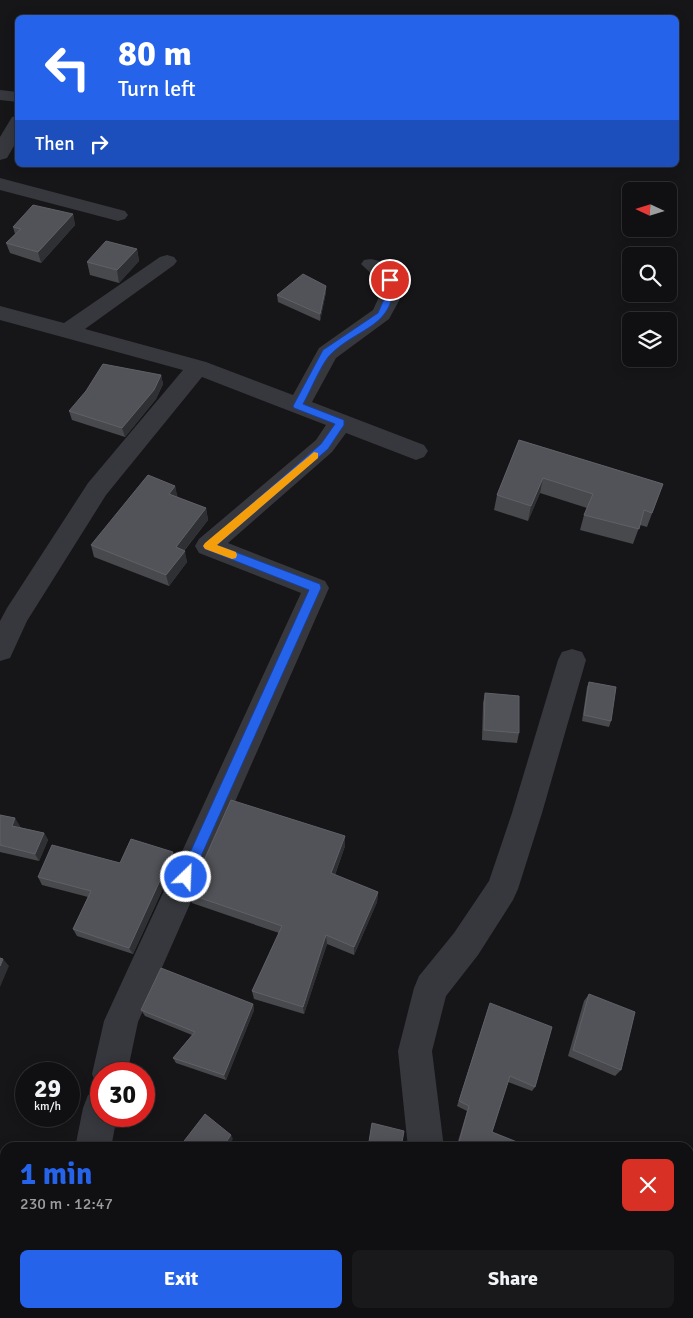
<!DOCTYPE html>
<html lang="en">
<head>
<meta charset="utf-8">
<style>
	body { margin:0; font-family:Signika,sans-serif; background:#19191b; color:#f1f3f6; height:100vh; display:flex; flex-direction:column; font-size:19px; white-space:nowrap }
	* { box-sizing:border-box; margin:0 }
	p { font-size:16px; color:#9c9d9f }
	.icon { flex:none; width:28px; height:28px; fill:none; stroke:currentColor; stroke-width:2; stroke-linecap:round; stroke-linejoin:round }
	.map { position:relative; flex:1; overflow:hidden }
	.panel { position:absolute; left:0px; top:1142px; width:694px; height:176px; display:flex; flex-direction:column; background:#101012; border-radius:15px 15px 0 0; box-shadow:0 2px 12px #0003,0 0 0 1px #303032 }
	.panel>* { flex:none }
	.banner { position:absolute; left:15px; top:15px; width:664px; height:152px; border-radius:8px; box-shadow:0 2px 12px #0003,0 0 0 1px #303032; background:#2563eb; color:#fff; overflow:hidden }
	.needle { width:32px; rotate:274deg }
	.tools { position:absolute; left:622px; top:182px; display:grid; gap:10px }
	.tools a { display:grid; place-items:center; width:55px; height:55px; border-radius:8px; background:#101012; box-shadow:0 2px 12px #0003,0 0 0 1px #303032; font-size:25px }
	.speed { position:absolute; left:15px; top:1062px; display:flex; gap:10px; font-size:25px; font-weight:700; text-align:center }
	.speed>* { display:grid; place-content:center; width:65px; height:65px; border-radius:50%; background:#101012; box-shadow:0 2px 12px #0003,0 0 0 1px #303032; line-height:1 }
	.speed small { font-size:12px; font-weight:400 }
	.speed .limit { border:8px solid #d22; background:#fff; color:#111 }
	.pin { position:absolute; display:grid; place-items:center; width:42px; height:42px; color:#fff; margin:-21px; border:2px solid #fff; border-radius:50%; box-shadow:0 1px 5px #0007 }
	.me { position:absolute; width:55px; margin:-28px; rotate:24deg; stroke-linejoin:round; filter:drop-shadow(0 0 4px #0008) }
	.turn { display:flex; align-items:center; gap:18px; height:105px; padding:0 20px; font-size:22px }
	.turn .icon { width:65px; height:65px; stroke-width:2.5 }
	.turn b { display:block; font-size:35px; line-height:42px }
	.then { display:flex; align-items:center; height:48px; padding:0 20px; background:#0003; gap:10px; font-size:19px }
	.round { display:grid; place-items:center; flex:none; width:52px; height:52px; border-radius:8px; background:#19191b }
	.summary { display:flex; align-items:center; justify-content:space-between; height:85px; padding:0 20px }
	h1 { font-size:30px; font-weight:800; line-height:38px; color:#2563eb }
	.primary-button { display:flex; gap:10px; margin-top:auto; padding:10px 20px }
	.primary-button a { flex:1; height:58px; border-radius:8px; background:#2563eb; color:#fff; font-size:20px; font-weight:800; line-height:58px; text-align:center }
	.primary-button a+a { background:#19191b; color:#f1f3f6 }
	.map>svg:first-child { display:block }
</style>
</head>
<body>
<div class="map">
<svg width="693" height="1318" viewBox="0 0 693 1318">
	<rect width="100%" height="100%" fill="#161618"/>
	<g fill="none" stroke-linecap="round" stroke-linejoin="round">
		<g fill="#37383d" fill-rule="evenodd">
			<polygon points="0,90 18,92 18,102 0,100"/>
			<polygon points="18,116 18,139 7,158 0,160 0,137 12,117"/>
			<polygon points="0,178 125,211 128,215 125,219 118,221 0,190"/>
			<path d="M167 255 174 257 177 261 174 265 85 329 206 362 293 395 319 348 373 310 379 297 380 282 361 264 364 260C378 256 393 268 400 280L401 297 389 319 336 358 312 402 424 445 428 451 424 457 416 460 346 433 332 452 228 543 325 581 329 588 138 1022 127 1074H101V1088L97 1086 92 1074 104 1021 301 593 199 553 195 546 199 539 316 440 326 425 202 377 106 495 27 621 10 658 0 661V621L7 608 88 483 183 370 0 320V306L64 323 160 257Z"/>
			<polygon points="572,649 582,652 586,660 542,813 518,889 513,900 478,955 446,996 432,1051 444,1148 408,1148 398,1051 414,988 419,976 454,933 489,881 512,813 558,660 562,652"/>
			<polygon points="101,1090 101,1116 117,1116 111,1148 75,1148 83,1108 88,1095"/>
			<polygon points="423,1314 463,1314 461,1318 421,1318"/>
		</g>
	</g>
	<g fill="#47494d">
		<polygon points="73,214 75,225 41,263 10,253 6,243 15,234 13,227"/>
		<polygon points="137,249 139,261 119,283 90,275 87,262"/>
		<polygon points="326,292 320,321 278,302 277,295"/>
		<polygon points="161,375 163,384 156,399 125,437 72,420 69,411"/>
		<polygon points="519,440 663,484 647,527 640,525 633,544 580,530 584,515 587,508 540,493 528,521 494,510 497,495"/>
		<polygon points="175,486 177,497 206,508 208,520 184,551 187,562 169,586 94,557 91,545"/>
		<polygon points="589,682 611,721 609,727 582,721 587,687"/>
		<polygon points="485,693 519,733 517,743 482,740 483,703"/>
		<polygon points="0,815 20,826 19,827 44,833 48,840 39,861 0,852"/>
		<polygon points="345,836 345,846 335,875 378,892 377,902 354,955 327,944 304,1014 254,999 252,991 279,933 192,903 189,894"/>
		<polygon points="176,860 133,954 77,936 73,929 88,897 42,885 38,877 120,863"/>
		<polygon points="589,994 621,1070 615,1076 568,1056 584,1001"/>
		<polygon points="490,1003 535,1087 532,1091 508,1082 492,1132 532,1148 456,1148 467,1111 457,1106"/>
		<polygon points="253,1004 254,1010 226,1080 176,1063 173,1058 192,1035 145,1016 141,1010"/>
		<polygon points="693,1240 693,1312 689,1310 689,1242"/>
	</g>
	<g fill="#2f3033">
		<polygon points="73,214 75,225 41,263 38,252"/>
		<polygon points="137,249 139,261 119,283 117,270"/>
		<polygon points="326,286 326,292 320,321 320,314"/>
		<polygon points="161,375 163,384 156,399 125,437 122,428"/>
		<polygon points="543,478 540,493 528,521 531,506"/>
		<polygon points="175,486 178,498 169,494"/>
		<polygon points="206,508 208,520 178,558 176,547"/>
		<polygon points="185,551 187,562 169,586 166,575"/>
		<polygon points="15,818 20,826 17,833 12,826"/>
		<polygon points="44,833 48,840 39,861 35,854"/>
		<polygon points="345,836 345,846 332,883 331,873"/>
		<polygon points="173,852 176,860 133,954 129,948"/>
		<polygon points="378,892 377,902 354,955 354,947"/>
		<polygon points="326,935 327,944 304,1014 303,1007"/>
		<polygon points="3,959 9,966 0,987 0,966"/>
		<polygon points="253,1004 254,1010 226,1080 224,1075"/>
		<polygon points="231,1135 233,1139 227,1148 222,1148"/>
	</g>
	<g fill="#525359" stroke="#5f6168">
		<polygon points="33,205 73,214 38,252 6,243 21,229 13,227"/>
		<polygon points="106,241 137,249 117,270 87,262"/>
		<polygon points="303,274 326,286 320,314 277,295"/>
		<polygon points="103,364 161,375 154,390 122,428 69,411 86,391"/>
		<polygon points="519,440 663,484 652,513 644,510 639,529 584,515 593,494 543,478 531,506 497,495"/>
		<polygon points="148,475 175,486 169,494 206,508 176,547 185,551 166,575 91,545"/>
		<polygon points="589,682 616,687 611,721 584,715"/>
		<polygon points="485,693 519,696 519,733 484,730"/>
		<polygon points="231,800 345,836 331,873 378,892 354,947 326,935 303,1007 252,991 282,926 189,894"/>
		<polygon points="0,815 15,818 12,826 44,833 35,854 0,845"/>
		<polygon points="131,839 173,852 129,948 73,929 91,891 38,877 52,845 120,863"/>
		<polygon points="0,958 3,959 0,966"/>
		<polygon points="161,968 253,1004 224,1075 173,1058 195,1032 141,1010"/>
		<polygon points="589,994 635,1012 621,1070 573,1050"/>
		<polygon points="490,1003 552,1027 535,1087 510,1076 492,1132 532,1148 462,1148 458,1146 469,1106 459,1101"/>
		<polygon points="205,1114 231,1135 222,1148 184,1148 181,1145"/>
		<polygon points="372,1123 404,1131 401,1148 368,1148"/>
		<polygon points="689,1194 693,1196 693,1210 689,1233"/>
		<polygon points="0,1215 5,1216 5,1269 0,1267"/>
		<polygon points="693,1265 693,1308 689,1307"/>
		<polygon points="219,1314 232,1314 241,1318 218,1318"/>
	</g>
	<path fill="#2563eb" stroke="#184099" d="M390 277 394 280C394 328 360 326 331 354 322 362 310 392 303 404L344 420V425L328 449 217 545 320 584 321 588 190 881 186 883 181 881 179 877 309 590 205 549 203 546 321 444 335 424 294 408 293 406 323 350 378 313 385 297V280Z"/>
	<polygon fill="#f59e0b" points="314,452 318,453 318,458 217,545 236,552 237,555 236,558 232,559 205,549 203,546 205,543"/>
</svg>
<div class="tools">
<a><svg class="needle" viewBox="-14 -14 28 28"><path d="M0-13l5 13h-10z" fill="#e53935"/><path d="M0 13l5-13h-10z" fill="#9c9d9f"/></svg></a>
<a><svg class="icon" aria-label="search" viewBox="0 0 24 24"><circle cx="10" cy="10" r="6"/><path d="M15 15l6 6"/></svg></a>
<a><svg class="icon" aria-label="layers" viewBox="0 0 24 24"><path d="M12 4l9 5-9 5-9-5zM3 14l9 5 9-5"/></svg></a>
</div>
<div class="speed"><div>29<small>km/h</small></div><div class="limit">30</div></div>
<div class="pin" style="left:390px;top:280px;background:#d93025"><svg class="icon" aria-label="arrive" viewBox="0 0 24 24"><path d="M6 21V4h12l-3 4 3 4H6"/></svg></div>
<svg class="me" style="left:186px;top:877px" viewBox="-20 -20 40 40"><circle r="17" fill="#2563eb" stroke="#fff" stroke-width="3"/><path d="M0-11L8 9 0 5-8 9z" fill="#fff"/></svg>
<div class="banner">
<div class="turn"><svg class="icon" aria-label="left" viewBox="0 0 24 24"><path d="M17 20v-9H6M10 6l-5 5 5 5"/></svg><div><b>80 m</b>Turn left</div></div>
<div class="then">Then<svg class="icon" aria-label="right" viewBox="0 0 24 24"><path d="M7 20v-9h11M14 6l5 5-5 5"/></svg></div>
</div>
<section class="panel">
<div class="summary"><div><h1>1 min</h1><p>230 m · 12:47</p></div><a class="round" style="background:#d93025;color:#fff"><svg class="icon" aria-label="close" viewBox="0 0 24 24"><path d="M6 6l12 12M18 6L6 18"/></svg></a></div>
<div class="primary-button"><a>Exit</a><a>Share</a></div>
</section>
</div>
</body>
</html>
